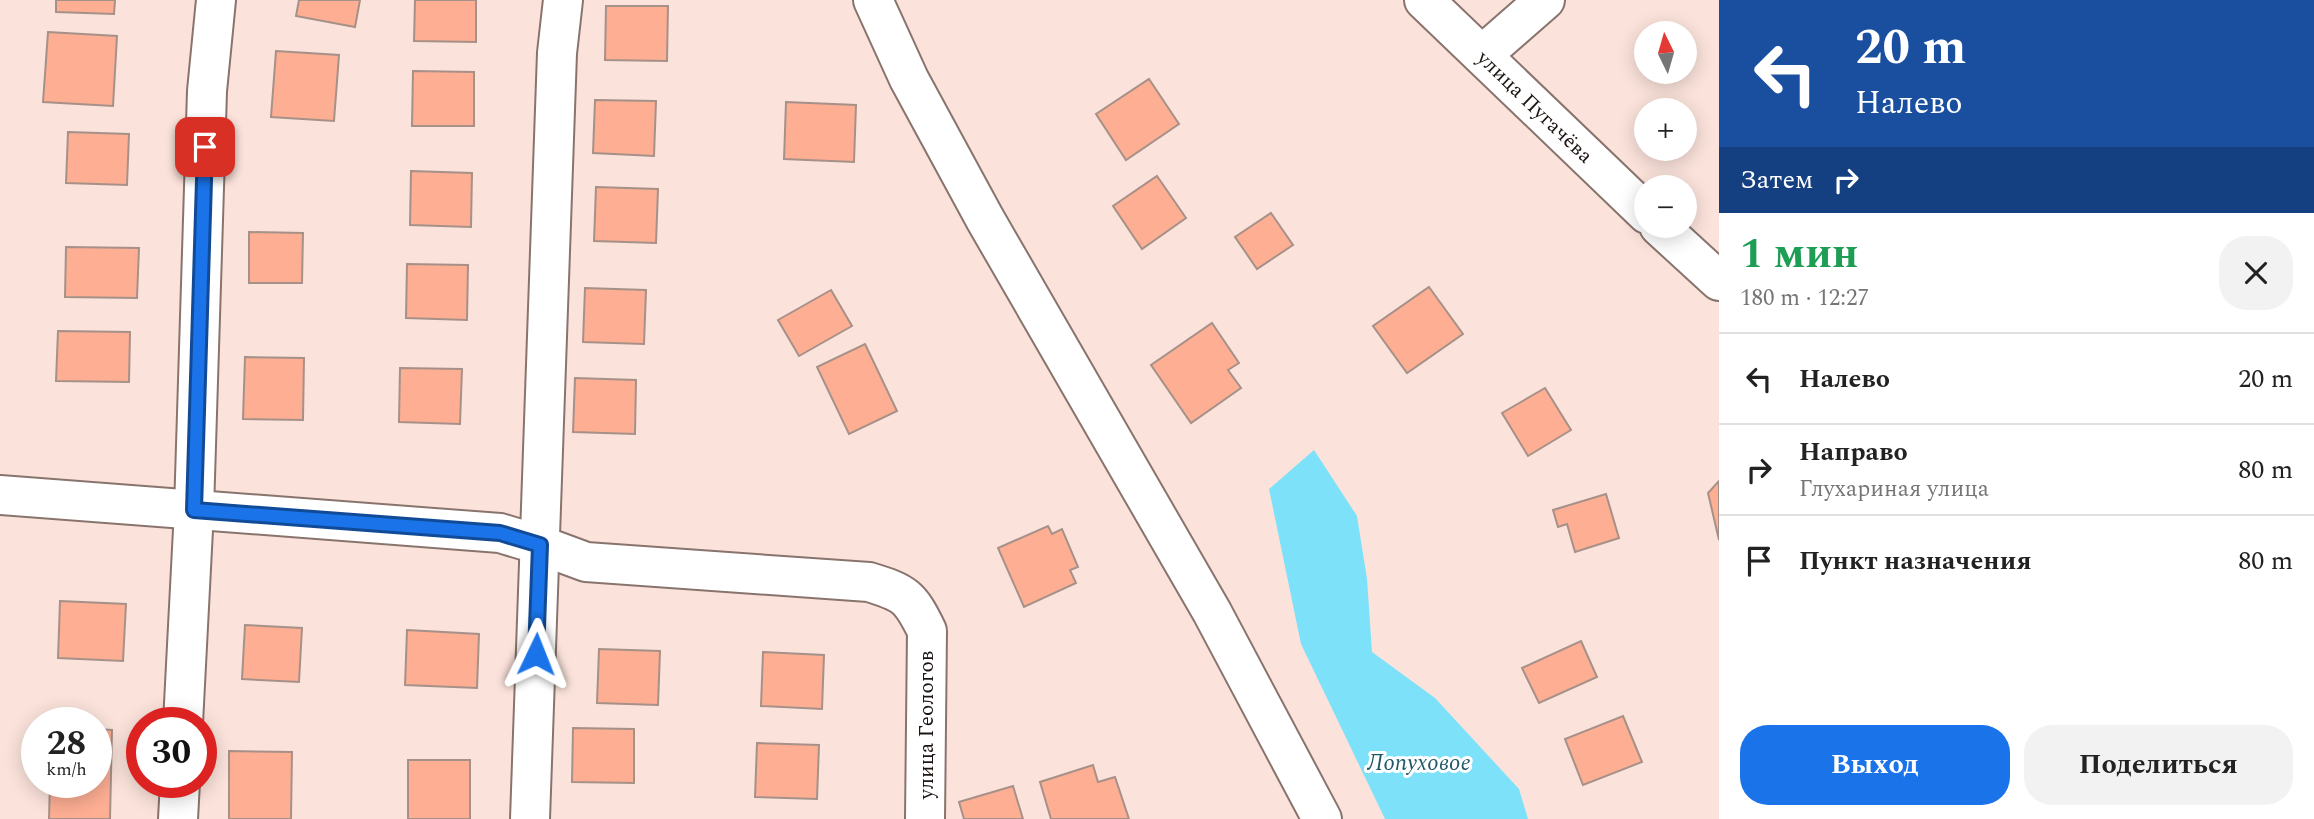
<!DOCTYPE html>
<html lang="ru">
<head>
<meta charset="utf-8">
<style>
	body { margin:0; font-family:Spectral,serif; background:#f2f2f2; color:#222; height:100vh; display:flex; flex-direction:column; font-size:26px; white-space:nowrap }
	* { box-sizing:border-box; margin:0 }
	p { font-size:23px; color:#767676 }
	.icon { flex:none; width:38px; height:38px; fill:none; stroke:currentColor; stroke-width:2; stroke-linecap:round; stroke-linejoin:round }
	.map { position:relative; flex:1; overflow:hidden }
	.sheet { display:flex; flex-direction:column; background:#fff; width:595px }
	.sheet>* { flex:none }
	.top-card { background:#1a4fa0; color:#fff; overflow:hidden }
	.needle { width:46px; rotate:355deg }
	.tools { position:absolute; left:1634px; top:21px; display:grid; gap:14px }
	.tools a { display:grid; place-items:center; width:63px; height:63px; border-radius:50%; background:#fff; box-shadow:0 4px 18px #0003; font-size:35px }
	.speed { position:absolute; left:21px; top:707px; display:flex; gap:14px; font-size:35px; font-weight:700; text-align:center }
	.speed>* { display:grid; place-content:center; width:91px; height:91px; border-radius:50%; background:#fff; box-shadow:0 4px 18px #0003; line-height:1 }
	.speed small { font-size:18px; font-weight:400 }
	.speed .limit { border:10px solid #d22; background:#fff; color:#111 }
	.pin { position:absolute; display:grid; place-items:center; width:60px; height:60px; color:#fff; margin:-30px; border-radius:14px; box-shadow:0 4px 10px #0006 }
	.me { position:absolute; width:77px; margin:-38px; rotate:2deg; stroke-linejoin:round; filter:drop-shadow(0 0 5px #0008) }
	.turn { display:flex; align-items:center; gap:24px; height:147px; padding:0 21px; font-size:32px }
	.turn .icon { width:91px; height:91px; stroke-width:2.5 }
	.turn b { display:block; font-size:49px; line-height:60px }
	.then { display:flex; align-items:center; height:66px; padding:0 21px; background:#0003; gap:14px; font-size:26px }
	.round { display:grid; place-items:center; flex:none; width:74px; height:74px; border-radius:28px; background:#f2f2f2 }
	.head { display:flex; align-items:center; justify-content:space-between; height:119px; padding:0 21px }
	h1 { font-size:42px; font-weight:700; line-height:52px; color:#1e9e55 }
	.button { display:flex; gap:14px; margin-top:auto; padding:14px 21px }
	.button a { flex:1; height:80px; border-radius:28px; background:#1a73e8; color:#fff; font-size:28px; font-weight:700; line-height:80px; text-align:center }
	.button a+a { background:#f2f2f2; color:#222 }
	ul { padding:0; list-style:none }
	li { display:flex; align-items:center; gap:21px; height:91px; padding:0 21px; border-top:2px solid #e0e0e0 }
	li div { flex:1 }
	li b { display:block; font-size:26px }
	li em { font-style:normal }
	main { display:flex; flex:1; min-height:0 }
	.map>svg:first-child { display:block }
</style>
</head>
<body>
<main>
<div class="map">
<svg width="1719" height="819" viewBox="0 0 1719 819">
	<rect width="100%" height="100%" fill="#fbe3db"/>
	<polygon fill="#7de1fa" points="1314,450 1357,516 1367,579 1372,652 1435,698 1519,789 1528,819 1385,819 1301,644 1269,489"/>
	<g fill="#fdae93" stroke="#a69189" stroke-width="2">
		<polygon points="56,0 115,0 114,14 56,12"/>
		<polygon points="299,0 360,0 355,27 296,16"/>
		<polygon points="415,0 476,0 476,42 414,41"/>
		<polygon points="606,6 668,6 667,61 605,60"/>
		<polygon points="48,32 117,36 113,106 43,102"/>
		<polygon points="276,51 339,55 334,121 271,117"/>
		<polygon points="413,71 474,72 474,126 412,126"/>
		<polygon points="1149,79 1179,124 1126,160 1096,114"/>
		<polygon points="595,100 656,101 654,156 593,153"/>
		<polygon points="786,102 856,105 854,162 784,159"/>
		<polygon points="68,132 129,134 127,185 66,183"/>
		<polygon points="411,171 472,173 471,227 410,225"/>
		<polygon points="1157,176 1186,218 1142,249 1113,206"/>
		<polygon points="596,187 658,189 656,243 594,241"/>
		<polygon points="1271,213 1293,245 1257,269 1235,237"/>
		<polygon points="249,232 303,233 302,283 249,283"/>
		<polygon points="66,247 139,248 137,298 65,297"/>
		<polygon points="407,264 468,265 467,320 406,318"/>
		<polygon points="1429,287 1463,334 1407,373 1373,326"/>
		<polygon points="585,288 646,290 644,344 583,342"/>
		<polygon points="831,290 852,326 799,356 778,320"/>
		<polygon points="1212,323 1239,363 1228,370 1241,388 1191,423 1151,365"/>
		<polygon points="58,331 130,332 129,382 56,381"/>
		<polygon points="865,344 897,411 849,434 817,367"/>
		<polygon points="245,357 304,358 303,420 243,419"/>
		<polygon points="400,368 462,369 460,424 399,422"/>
		<polygon points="575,378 636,380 635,434 573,432"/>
		<polygon points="1545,388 1571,430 1528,456 1502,413"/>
		<polygon points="1719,481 1719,540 1708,493"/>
		<polygon points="1606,494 1619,538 1575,552 1567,524 1558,527 1553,510"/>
		<polygon points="1048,526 1052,534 1062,529 1078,567 1070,570 1076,583 1024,607 998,548"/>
		<polygon points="60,601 126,604 123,661 58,658"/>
		<polygon points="245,625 302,628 299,682 242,679"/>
		<polygon points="407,630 479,634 477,688 405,685"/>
		<polygon points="1581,641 1597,677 1539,703 1522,668"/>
		<polygon points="599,649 660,651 658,705 597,703"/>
		<polygon points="763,652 824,655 822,709 761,706"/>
		<polygon points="1623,716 1642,762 1583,785 1565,739"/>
		<polygon points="573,728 634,729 634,783 572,782"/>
		<polygon points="96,729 112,730 110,819 49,819 50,782 96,782"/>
		<polygon points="757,743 819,745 817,799 755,797"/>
		<polygon points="229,751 292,752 291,819 229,819"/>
		<rect x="408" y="760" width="62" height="59"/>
		<polygon points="1093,765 1098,782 1115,777 1129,819 1051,819 1040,782"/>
		<polygon points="1013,786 1023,819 964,819 959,802"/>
	</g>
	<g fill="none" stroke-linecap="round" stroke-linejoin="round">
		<g stroke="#89746d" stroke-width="42">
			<g id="minor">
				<polyline points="873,0 909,79 985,219 1212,612 1322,819"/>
				<polyline points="1482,55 1545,0"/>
				<path d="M0 495 500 533 540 545 586 562 869 582C905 593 910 596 927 631L925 819"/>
				<polyline points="183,723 194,510 207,91 216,0"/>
				<polyline points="178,819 180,782"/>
				<polyline points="530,819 557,53 563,0"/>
			</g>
		</g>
		<g stroke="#89746d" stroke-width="42">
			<g id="major">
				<path id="s1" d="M1424 0 1647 214"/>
				<polyline points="1659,226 1719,281"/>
			</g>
		</g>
		<use href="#minor" stroke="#fff" stroke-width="38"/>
		<use href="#major" stroke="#fff" stroke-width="38"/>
	</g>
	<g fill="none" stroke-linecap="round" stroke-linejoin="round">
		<g stroke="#114b97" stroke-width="18">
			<polyline id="route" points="205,147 194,510 500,533 540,545 536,654"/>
		</g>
		<use href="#route" stroke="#1a73e8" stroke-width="12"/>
	</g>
	<g text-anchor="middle" stroke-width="6" stroke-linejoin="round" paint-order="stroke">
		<g font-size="21" fill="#1d1512" stroke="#fff">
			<text dy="7" stroke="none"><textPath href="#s1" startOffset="154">улица Пугачёва</textPath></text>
			<text transform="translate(926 725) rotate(-90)" y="7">улица Геологов</text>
		</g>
		<g font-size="23" font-style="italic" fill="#205866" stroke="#fff">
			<text x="1419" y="770">Лопуховое</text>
		</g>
	</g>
</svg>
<div class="tools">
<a><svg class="needle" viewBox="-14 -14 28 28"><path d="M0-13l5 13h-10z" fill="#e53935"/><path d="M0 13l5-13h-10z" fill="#767676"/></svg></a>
<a>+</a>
<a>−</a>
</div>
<div class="speed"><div>28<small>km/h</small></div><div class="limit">30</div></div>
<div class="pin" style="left:205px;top:147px;background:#d93025"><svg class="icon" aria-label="arrive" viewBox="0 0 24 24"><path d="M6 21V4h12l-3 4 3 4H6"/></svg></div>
<svg class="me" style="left:536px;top:654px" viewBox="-20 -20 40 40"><path d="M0-17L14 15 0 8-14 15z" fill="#1a73e8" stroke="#fff" stroke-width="4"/></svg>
</div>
<section class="sheet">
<div class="top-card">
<div class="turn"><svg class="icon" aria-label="left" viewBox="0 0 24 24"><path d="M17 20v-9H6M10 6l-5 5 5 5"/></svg><div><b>20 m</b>Налево</div></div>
<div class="then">Затем<svg class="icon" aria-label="right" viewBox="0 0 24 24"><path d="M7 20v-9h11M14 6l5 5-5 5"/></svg></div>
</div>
<div class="head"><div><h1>1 мин</h1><p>180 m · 12:27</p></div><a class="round"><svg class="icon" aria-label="close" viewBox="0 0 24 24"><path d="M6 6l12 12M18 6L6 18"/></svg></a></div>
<ul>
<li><svg class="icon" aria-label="left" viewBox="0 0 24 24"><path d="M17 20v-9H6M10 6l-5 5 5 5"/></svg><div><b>Налево</b></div><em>20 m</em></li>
<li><svg class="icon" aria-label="right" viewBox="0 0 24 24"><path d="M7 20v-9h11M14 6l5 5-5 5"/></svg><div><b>Направо</b><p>Глухариная улица</p></div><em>80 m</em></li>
<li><svg class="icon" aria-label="arrive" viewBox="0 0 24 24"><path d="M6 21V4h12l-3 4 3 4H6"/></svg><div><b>Пункт назначения</b></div><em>80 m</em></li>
</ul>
<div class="button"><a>Выход</a><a>Поделиться</a></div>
</section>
</main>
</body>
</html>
